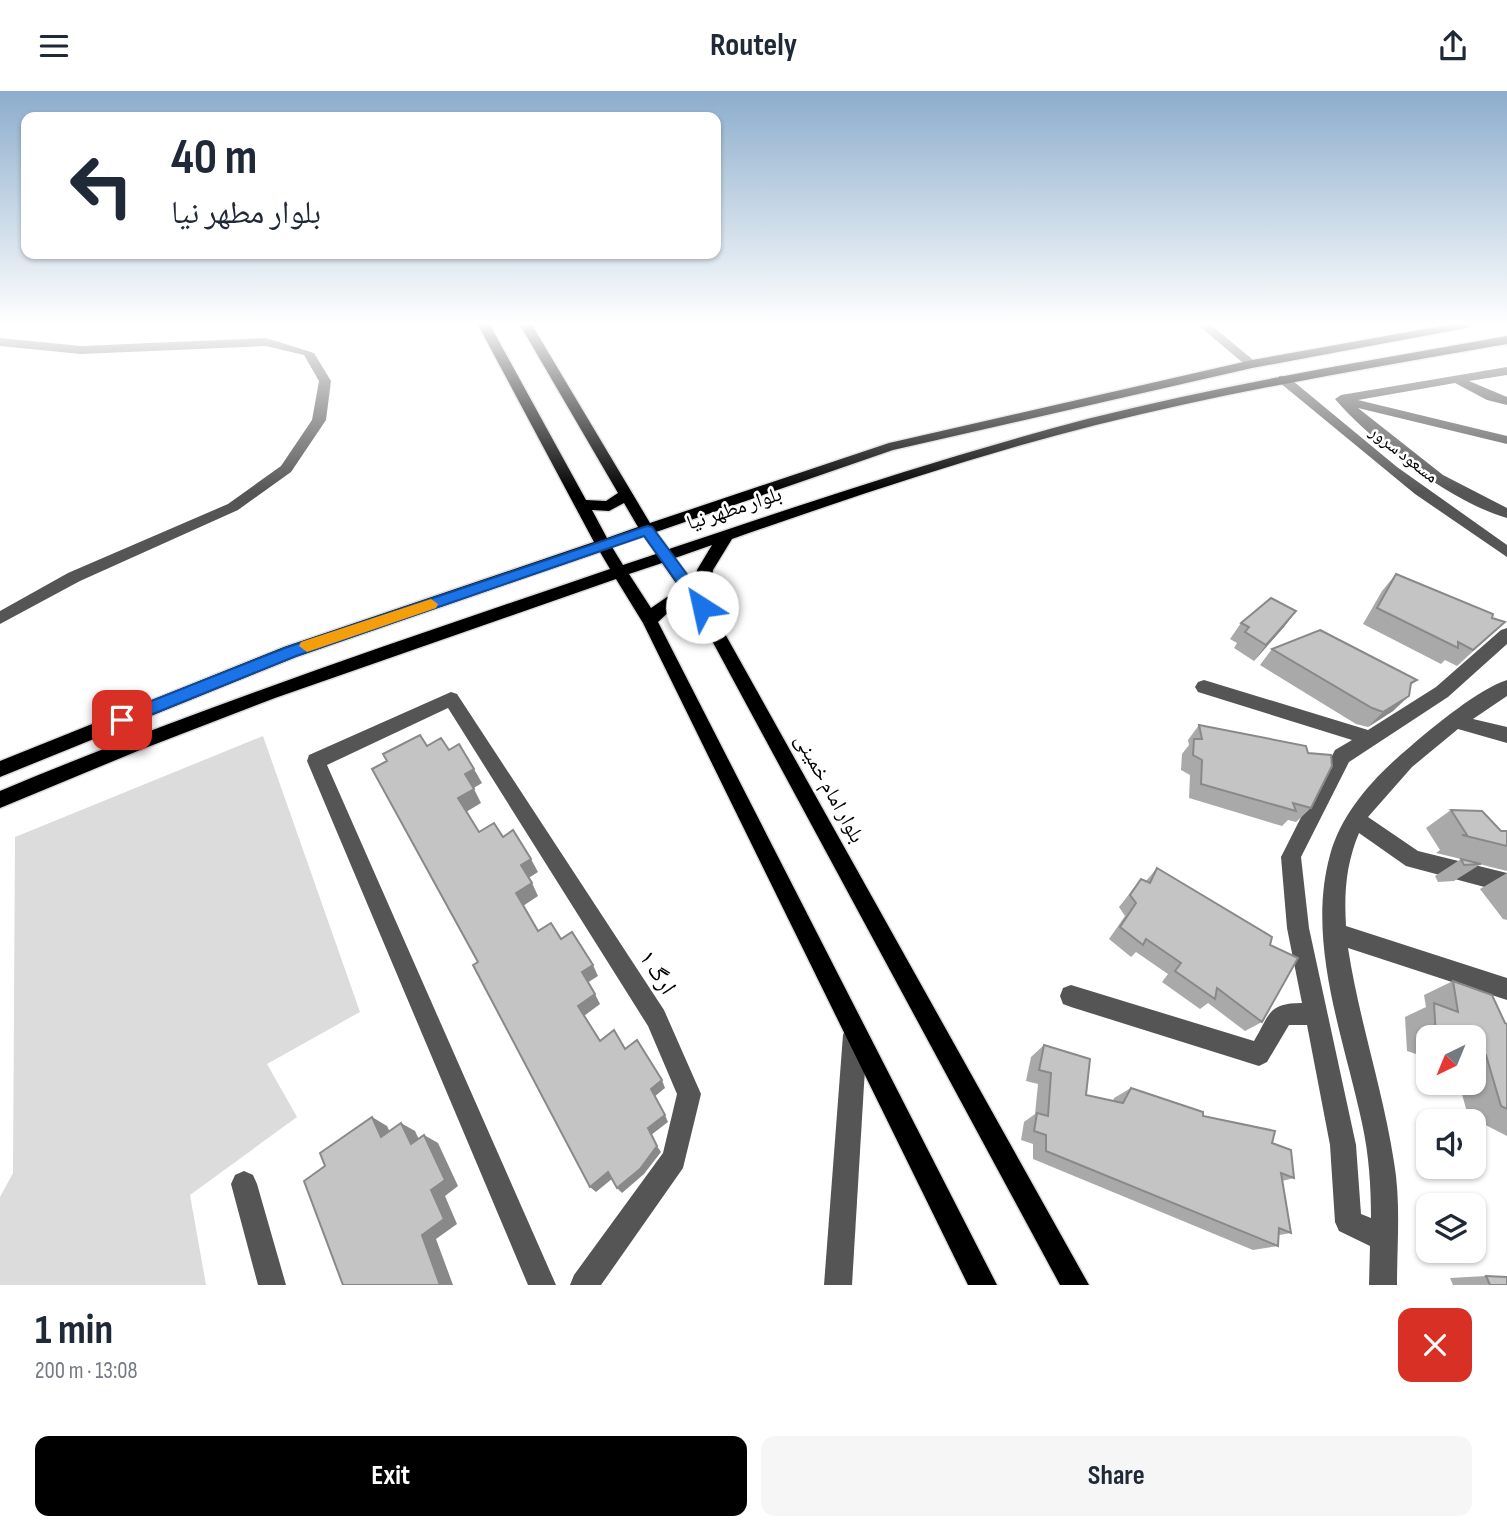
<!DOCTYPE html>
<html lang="en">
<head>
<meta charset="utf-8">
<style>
	body { margin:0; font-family:"Sofia Sans Condensed","Noto Naskh Arabic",sans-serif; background:#f6f6f7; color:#1f2937; height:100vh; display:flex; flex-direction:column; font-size:26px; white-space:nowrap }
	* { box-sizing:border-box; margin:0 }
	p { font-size:23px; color:#747a83 }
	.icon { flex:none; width:38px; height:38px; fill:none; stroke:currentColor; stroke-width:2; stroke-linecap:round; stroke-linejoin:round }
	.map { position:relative; height:1194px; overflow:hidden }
	.panel { display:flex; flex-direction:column; background:#fff; flex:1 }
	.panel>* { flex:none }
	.banner { position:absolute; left:21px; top:21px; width:700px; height:147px; border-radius:14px; box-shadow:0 2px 5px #0004; background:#fff; color:#1f2937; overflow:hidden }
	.needle { width:46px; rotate:223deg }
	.fabs { position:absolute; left:1416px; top:934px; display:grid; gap:14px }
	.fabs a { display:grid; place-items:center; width:70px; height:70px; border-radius:14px; background:#fff; box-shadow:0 2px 5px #0004; font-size:35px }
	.pin { position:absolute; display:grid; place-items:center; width:60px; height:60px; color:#fff; margin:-30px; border-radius:14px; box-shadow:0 4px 10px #0006 }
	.me { position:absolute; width:77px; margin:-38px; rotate:325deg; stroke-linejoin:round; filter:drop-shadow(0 0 5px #0008) }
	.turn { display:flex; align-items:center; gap:24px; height:147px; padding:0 35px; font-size:32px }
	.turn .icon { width:91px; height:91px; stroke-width:2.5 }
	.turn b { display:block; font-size:49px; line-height:60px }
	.round { display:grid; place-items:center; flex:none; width:74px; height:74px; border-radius:14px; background:#f6f6f7 }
	.headline { display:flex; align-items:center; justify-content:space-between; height:119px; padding:0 35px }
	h1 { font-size:42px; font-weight:700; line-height:52px }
	.primary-button { display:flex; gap:14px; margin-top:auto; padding:14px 35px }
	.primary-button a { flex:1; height:80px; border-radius:14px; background:#000; color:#fff; font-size:28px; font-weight:700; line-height:80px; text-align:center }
	.primary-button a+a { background:#f6f6f7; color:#1f2937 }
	header { display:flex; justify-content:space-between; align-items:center; height:91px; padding:0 35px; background:#fff; font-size:32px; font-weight:700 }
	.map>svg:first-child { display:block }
</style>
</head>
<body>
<header><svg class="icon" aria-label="menu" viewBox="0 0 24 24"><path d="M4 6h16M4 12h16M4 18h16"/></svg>Routely<svg class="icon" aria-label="share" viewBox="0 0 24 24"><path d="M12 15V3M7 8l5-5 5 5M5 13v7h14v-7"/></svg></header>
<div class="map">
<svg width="1507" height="1194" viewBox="0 0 1507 1194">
	<rect width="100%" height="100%" fill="#fff"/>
	<polygon fill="#dcdcdc" points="263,645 360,921 267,973 297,1026 190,1104 206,1194 0,1194 0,1106 13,1082 15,746"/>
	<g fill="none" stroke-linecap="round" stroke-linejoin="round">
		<g stroke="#dbdbdb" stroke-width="3">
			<path id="major" d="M478 234H490L586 409 606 410 618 402 520 234H532L650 432 889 352 1252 269 1447 234H1472L1466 237 1252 277 893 359 656 441 669 458C806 412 946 365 1087 328 1225 293 1367 270 1507 245V253C1370 277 1231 300 1096 334 973 365 852 406 732 448L713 479 710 516 1089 1194H1060L696 520 674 516 658 531 997 1194H968L643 532 616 488 275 607 140 659 0 717V700C200 616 405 548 610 478L600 461 296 566 0 686V670L284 556 594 451ZM624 412 638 436 607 447 592 419 609 420ZM644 445 656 463 623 474 612 456ZM712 454 697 479 696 495 675 467ZM662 472 685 505 667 506 651 517 629 483Z"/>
		</g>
		<g fill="#555" fill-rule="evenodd">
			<polygon points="1198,234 1211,234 1258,273 1248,276"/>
			<polygon points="0,247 81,255 266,247 314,262 331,290 326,329 291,381 238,419 80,490 0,533 0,520 68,482 228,413 281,375 312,329 319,290 304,264 266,255 81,263 0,255"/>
			<path d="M1507 276V284L1469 290 1507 306V314L1487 309 1455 292 1358 309 1507 345V353L1358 317 1443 384 1507 417V427C1455 413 1369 349 1335 308L1341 304Z"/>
			<polygon points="1279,285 1287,285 1397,376 1507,454 1507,466 1415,403 1279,291"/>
			<path d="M1507 537V553L1448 606 1349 671 1301 766 1309 837 1356 1054 1361 1123 1371 1127C1371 1095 1369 1064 1362 1032 1344 947 1306 851 1330 764 1342 720 1376 684 1411 655 1434 635 1479 598 1507 589V605L1473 628 1507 636V652L1458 638 1412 676 1368 726 1418 760 1507 782V802L1406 775 1359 742C1346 773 1344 802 1346 835L1507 887V909L1348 857C1359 929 1383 999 1394 1071 1401 1111 1397 1154 1397 1194H1369L1370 1155 1339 1140 1335 1131 1330 1054 1307 934H1289L1267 971 1259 975 1071 916 1063 913 1060 905 1063 897 1071 894 1254 950C1270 923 1268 912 1302 912L1287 837 1281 766 1335 659 1352 649 1198 601 1195 596 1198 591 1204 589 1368 639 1436 596 1501 539Z"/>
			<polygon points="451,601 457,603 664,919 701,1003 683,1077 601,1194 570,1194 574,1184 663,1062 677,1003 648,935 448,617 327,674 556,1194 528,1194 307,670 309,664"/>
			<polygon points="855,932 863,936 867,944 852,1194 824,1194 843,944 847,936"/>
			<polygon points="244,1080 253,1084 257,1093 286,1194 258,1194 231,1093 235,1084"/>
		</g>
		<use href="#major" fill="#000" fill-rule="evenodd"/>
	</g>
	<g fill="#a9a9a9">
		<polygon points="1396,483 1492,527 1505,531 1457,575 1445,569 1441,573 1363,533 1382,500"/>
		<polygon points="1296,520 1284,536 1254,570 1234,557 1237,552 1230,548 1241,532"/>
		<polygon points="1272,558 1417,589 1411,594 1393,620 1368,636 1356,633 1260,574"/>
		<polygon points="1199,634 1311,717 1296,731 1288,729 1282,735 1189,707 1190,684 1181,679 1182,663 1189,654 1188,649"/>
		<polygon points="1451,719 1501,740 1507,740 1507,780 1475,772 1481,773 1454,790 1438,791 1435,785 1461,768 1436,762 1440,759 1426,737"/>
		<polygon points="1157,777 1270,854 1262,931 1245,940 1208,912 1200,918 1162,891 1168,883 1136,861 1131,866 1109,848 1125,825 1119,816 1141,788 1146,790"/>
		<polygon points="1507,782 1507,829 1503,828 1480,798"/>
		<polygon points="1453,890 1507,933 1507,1045 1468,1025 1459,992 1474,992 1474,947 1428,947 1428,967 1407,960 1405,926 1426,916 1424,904"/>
		<polygon points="1044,954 1086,1004 1113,1010 1114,1007 1131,997 1272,1052 1294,1087 1282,1090 1291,1142 1279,1144 1278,1155 1253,1159 1033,1068 1033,1053 1021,1049 1024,1031 1035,1023 1038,993 1026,990 1031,966"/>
		<polygon points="1486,1185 1507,1194 1453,1194 1450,1187"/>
	</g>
	<g fill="#898989">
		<polygon points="1296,520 1284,536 1254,570 1266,554"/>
		<polygon points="1409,605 1393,620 1368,636 1383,621"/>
		<polygon points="474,678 482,692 472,698 465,683"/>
		<polygon points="474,698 481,712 466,721 458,707"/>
		<polygon points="531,768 538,781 527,788 521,774"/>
		<polygon points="532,792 538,805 523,815 516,802"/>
		<polygon points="593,874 598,885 587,892 582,881"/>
		<polygon points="595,903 600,913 584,925 578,915"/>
		<polygon points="662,989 665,997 654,1006 651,998"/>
		<polygon points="665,1024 668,1031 651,1044 648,1037"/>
		<polygon points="372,1026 387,1035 396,1054 381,1046"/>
		<polygon points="401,1032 415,1040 425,1061 411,1053"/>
		<polygon points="424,1044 438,1052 458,1095 445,1105 457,1133 436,1148 453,1194 440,1194 422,1144"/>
		<polygon points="657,1055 661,1061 644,1083 622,1102 617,1097"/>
		<polygon points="608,1081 613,1087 596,1101 590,1096"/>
	</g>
	<g fill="#c4c4c4" stroke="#898989" stroke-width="2">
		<polygon points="1396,483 1493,523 1492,527 1505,531 1473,559 1458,551 1458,557 1377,517"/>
		<polygon points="1271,507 1296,520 1266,554 1245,541 1249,536 1241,532"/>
		<polygon points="1320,539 1417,589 1411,592 1409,605 1383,621 1372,617 1272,558"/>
		<polygon points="1199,634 1306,655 1308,662 1331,664 1332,675 1311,717 1293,712 1296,720 1201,693 1202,669 1193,664 1194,648 1202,648"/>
		<polygon points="420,644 427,655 441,647 449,659 459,653 474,678 465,683 474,698 458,707 479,741 494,732 503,746 513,739 531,768 521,774 532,792 516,802 538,840 551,832 561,848 572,841 593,874 582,881 595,903 578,915 600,950 614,939 625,958 637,949 662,989 651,998 665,1024 648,1037 657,1055 640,1078 617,1097 608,1081 590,1096 473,874 478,871 372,678 387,670 383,663"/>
		<polygon points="1451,719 1482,720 1501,740 1507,740 1507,755 1462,744 1467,744"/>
		<polygon points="1461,768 1481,773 1464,774"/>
		<polygon points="1157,777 1272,846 1270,854 1298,867 1262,931 1217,897 1215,908 1175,880 1181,872 1146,848 1143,854 1120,836 1136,812 1130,804 1141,788 1150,792"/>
		<polygon points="1453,890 1492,904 1505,932 1507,933 1507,1018 1501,1015 1486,964 1474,960 1474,947 1436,947 1434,912 1458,921"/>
		<polygon points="1044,954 1090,968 1086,1004 1123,1012 1131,997 1203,1021 1203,1025 1275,1040 1272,1052 1291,1059 1294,1087 1281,1082 1291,1142 1279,1137 1278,1155 1046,1060 1046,1044 1034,1040 1037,1022 1048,1025 1051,982 1039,979"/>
		<polygon points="372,1026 381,1046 401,1032 411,1053 424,1044 445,1089 431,1099 444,1128 422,1144 440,1194 343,1194 304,1090 325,1075 320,1062"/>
		<polygon points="1486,1185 1507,1186 1507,1194 1490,1194"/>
	</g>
	<linearGradient id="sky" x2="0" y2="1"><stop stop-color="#8cadcc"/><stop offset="0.58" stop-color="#fff"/><stop offset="1" stop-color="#fff" stop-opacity="0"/></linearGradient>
	<rect width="1507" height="401" fill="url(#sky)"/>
	<polygon fill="#1a73e8" stroke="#114b97" stroke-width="2" points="647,435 652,436 708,512 708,519 697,519 644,445 296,565 128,633 122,635 114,629 116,624 285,557"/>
	<polygon fill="#f59e0b" points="431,508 438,513 436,517 307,561 299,555 301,551"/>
	<g text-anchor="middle" stroke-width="5" stroke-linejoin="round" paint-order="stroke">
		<g font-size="18" fill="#000" stroke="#fff">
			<text transform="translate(1404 363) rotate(38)" y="6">مسعود سرور</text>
		</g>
		<g font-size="21" fill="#000" stroke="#fff">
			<text transform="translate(734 417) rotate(-18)" y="7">بلوار مطهر نیا</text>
			<text transform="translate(830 697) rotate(61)" y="7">بلوار امام خمینی</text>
		</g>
		<g font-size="24" fill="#000" stroke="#fff">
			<text transform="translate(658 881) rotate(57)" y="8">ارگ ۱</text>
		</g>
	</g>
</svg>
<div class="fabs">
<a><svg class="needle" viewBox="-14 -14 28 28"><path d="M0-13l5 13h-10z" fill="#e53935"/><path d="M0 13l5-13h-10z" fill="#747a83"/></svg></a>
<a><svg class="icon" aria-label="sound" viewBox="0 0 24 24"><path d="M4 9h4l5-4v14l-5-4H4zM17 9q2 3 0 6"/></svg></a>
<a><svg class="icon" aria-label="layers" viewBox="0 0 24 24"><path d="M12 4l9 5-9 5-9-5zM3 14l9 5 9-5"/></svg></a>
</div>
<div class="pin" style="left:122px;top:629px;background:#d93025"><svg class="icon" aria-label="arrive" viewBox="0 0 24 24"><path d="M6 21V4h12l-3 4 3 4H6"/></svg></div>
<svg class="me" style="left:702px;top:516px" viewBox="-20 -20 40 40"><circle r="19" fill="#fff"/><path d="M0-13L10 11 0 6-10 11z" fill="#1a73e8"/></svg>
<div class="banner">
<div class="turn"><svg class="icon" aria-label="left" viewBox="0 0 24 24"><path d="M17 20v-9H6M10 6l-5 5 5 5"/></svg><div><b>40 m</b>بلوار مطهر نیا</div></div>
</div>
</div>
<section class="panel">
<div class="headline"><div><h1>1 min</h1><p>200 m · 13:08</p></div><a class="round" style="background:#d93025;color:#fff"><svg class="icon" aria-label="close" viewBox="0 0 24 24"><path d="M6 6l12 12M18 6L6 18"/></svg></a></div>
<div class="primary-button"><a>Exit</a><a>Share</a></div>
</section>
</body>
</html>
